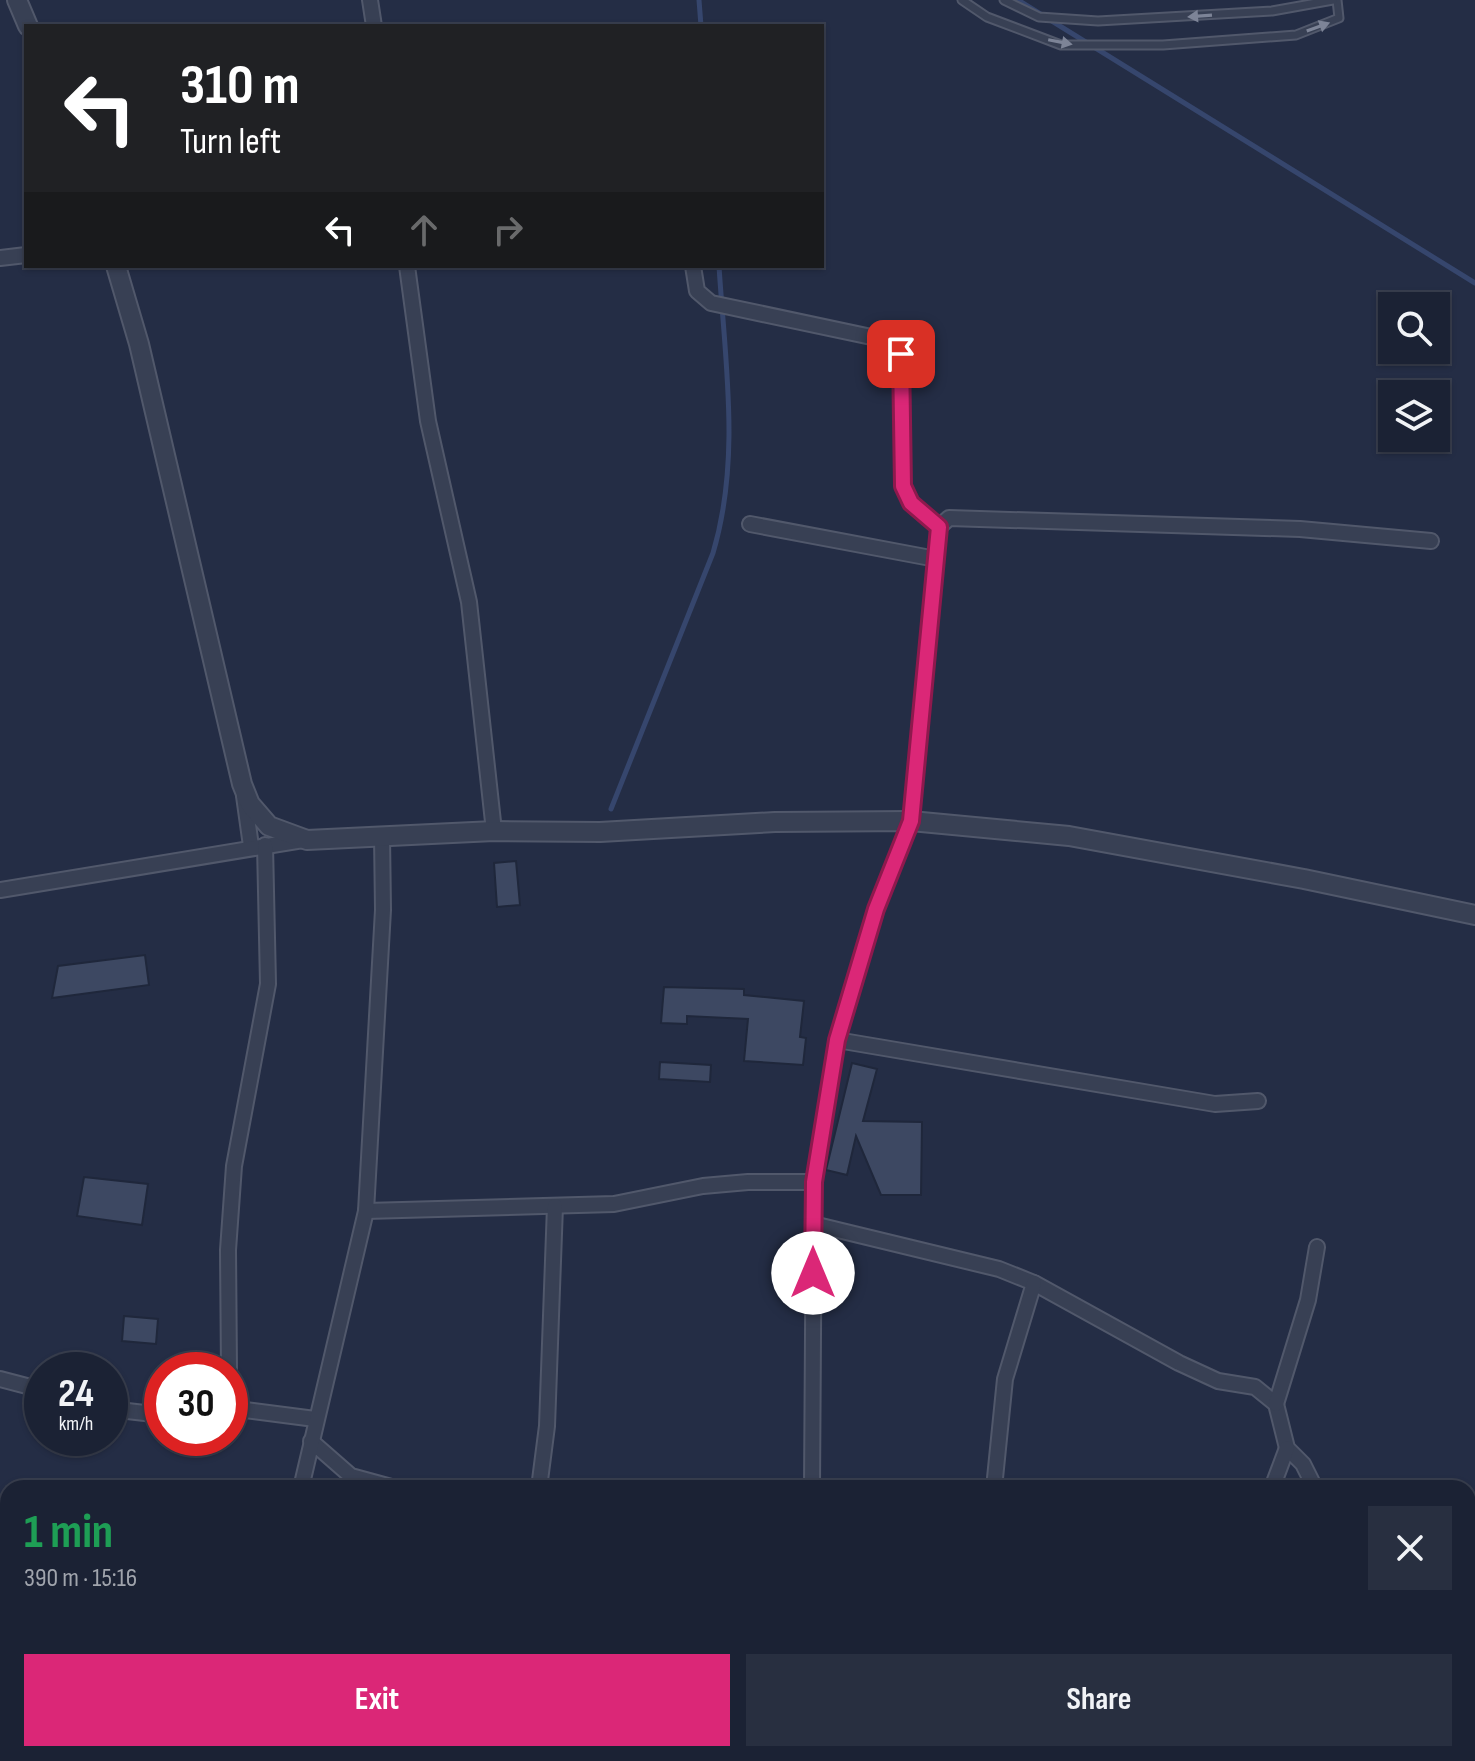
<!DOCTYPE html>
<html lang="en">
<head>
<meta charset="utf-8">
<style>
	body { margin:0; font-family:"Sofia Sans Condensed",sans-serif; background:#282f40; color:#f1f3f6; height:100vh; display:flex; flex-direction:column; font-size:30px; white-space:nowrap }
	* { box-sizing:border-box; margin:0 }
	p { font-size:26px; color:#a0a4ac }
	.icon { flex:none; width:44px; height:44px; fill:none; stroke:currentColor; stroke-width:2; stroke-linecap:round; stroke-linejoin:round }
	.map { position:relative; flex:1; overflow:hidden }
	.drawer { position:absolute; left:0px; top:1480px; width:1476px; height:282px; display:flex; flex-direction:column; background:#1b2234; border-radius:24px 24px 0 0; box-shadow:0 2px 6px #0004,0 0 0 2px #393f4f }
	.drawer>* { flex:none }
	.banner { position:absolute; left:24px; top:24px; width:800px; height:244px; border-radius:0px; box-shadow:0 2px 6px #0004,0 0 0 2px #393f4f; background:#202124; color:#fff; overflow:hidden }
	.fabs { position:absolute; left:1378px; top:292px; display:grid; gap:16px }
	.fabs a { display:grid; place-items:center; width:72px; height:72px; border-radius:0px; background:#1b2234; box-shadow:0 2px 6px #0004,0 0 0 2px #393f4f; font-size:40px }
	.speed { position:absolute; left:24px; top:1352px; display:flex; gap:16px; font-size:40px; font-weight:700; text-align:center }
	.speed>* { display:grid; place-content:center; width:104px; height:104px; border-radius:50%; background:#1b2234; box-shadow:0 2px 6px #0004,0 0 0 2px #393f4f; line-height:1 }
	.speed small { font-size:20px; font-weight:400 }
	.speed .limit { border:12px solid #d22; background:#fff; color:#111 }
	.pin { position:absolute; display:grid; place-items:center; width:68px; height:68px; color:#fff; margin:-34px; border-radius:16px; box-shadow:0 4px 12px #0006 }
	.me { position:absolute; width:88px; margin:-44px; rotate:0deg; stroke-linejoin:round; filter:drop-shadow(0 0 6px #0008) }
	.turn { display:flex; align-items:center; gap:28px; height:168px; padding:0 24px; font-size:36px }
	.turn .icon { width:104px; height:104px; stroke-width:2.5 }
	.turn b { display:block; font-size:56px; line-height:68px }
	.lanes { display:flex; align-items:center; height:76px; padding:0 24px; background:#0003; justify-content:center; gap:40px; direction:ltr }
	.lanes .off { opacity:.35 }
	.round { display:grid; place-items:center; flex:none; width:84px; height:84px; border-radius:0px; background:#282f40 }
	.head { display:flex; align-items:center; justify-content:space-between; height:136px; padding:0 24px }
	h1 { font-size:48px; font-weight:700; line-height:60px; color:#1e9e55 }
	.action { display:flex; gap:16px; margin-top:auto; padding:16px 24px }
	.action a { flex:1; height:92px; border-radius:0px; background:#db2777; color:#fff; font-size:32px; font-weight:700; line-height:92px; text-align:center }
	.action a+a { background:#282f40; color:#f1f3f6 }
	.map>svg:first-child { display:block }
</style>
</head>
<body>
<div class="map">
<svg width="1475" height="1761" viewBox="0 0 1475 1761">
	<rect width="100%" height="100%" fill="#242d45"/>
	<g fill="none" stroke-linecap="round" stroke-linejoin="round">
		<g stroke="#36466d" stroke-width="5">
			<polyline points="699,0 701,26"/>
			<polyline points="1018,0 1475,283"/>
			<path d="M611 809 713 553C741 459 725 362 719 266"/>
		</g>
	</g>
	<g fill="#3d4862" stroke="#1f273b" stroke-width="2">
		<polygon points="516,861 520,905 497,907 494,863"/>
		<polygon points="145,955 149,985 52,998 58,966"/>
		<polygon points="664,987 744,989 744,995 804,1001 800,1037 806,1038 803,1065 744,1061 748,1019 687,1016 687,1024 661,1023"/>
		<polygon points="660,1062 711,1065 710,1082 659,1079"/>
		<polygon points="852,1063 877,1069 863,1121 922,1122 921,1195 881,1195 856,1136 847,1175 826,1170"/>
		<polygon points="84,1177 148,1184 142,1225 77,1216"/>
		<polygon points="124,1316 158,1319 156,1344 122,1341"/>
	</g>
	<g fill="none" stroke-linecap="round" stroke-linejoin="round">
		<g stroke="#51586b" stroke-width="11">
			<g id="service">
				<polyline points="962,0 987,17 1061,45 1163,45 1296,35 1339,18 1337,0"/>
				<polyline points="1004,0 1039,17 1098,21 1272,11 1333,0"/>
			</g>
		</g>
		<g stroke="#51586b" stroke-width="18">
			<g id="minor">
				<polyline points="370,0 374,26"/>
				<polyline points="0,258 26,255"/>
				<polyline points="407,266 428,421 469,602 494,831"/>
				<polyline points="693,266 697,291 711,303 895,342 901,354 903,486 911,503 939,527"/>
				<polyline points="750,524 936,559"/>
				<polyline points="244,796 251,846"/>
				<polyline points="0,890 303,840"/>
				<polyline points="837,1040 1215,1104 1258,1101"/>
				<polyline points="366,1211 614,1204 703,1186 748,1182 814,1182"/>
				<polyline points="813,1224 999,1269 1034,1283 1179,1363 1218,1381 1255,1387 1276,1404 1287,1448 1303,1464 1315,1488"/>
				<polyline points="229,1370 228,1250 234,1166 268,984 265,845"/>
				<polyline points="0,1379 42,1390"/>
				<polyline points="1276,1404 1308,1300 1317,1247"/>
				<polyline points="230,1408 315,1419"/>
				<polyline points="110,1409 162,1415"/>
				<polyline points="311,1441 351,1476 395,1488"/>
				<polyline points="301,1488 366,1211 383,910 382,836"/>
				<polyline points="539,1488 547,1426 555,1206"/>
				<polyline points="812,1488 814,1182 837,1040 876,909 911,821 939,527 949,518 1300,529 1431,541"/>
				<polyline points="994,1488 1005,1379 1034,1283"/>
				<polyline points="1272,1488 1287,1448"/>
				<polyline points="1468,1522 1475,1524"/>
				<polyline points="1468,1669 1475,1649"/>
				<polyline points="0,1731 8,1731"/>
				<polyline points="1468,1743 1475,1745"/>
				<polyline points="121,1754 133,1761"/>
				<polyline points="240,1761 243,1754"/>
				<polyline points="510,1761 515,1754"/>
				<polyline points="737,1761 738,1754"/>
				<polyline points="1006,1761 1011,1754"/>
				<polyline points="1304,1761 1306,1754"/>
				<polyline points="1444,1761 1447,1754"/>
			</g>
		</g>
		<g stroke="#51586b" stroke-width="22">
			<g id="tertiary">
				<polyline points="17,0 28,26"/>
				<polyline points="116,266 139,344 242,784 250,804 269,826 307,840 494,831 600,832 775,822 911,821 1069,836 1304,879 1475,915"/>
			</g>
		</g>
		<use href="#service" stroke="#384054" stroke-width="7"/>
		<use href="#minor" stroke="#384054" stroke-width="14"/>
		<use href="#tertiary" stroke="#384054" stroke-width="18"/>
	</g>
	<defs><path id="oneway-solid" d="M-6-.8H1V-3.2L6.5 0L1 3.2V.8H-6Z" transform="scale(2)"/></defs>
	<g fill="#7d8497">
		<use href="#oneway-solid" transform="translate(1200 16) rotate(176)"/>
		<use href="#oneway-solid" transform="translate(1318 27) rotate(-20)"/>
		<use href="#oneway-solid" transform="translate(1060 42) rotate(11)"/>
	</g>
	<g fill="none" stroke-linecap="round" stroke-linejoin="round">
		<g stroke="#8e194d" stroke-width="20">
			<polyline id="route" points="813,1273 814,1182 837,1040 876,909 911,821 939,527 911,503 903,486 901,354"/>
		</g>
		<use href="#route" stroke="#db2777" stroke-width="14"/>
	</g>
</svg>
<div class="fabs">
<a><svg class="icon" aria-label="search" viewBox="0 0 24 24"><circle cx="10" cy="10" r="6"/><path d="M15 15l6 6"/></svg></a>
<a><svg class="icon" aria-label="layers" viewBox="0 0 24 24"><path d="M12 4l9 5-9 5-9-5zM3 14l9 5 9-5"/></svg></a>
</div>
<div class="speed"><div>24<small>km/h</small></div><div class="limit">30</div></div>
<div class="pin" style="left:901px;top:354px;background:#d93025"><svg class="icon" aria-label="arrive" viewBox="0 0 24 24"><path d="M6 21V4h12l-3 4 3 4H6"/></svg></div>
<svg class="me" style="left:813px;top:1273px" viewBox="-20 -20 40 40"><circle r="19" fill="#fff"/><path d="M0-13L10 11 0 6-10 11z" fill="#db2777"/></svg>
<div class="banner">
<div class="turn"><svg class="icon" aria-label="left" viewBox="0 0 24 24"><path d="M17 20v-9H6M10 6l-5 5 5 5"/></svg><div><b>310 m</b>Turn left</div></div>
<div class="lanes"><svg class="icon" aria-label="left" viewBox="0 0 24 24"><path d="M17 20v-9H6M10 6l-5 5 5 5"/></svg><svg class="icon off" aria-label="ahead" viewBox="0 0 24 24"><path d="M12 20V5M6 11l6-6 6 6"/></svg><svg class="icon off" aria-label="right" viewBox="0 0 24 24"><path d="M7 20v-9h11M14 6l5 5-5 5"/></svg></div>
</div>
<section class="drawer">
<div class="head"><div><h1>1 min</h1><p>390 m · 15:16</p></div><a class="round"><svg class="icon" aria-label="close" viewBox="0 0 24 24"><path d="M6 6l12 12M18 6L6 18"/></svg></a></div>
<div class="action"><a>Exit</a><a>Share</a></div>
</section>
</div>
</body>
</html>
